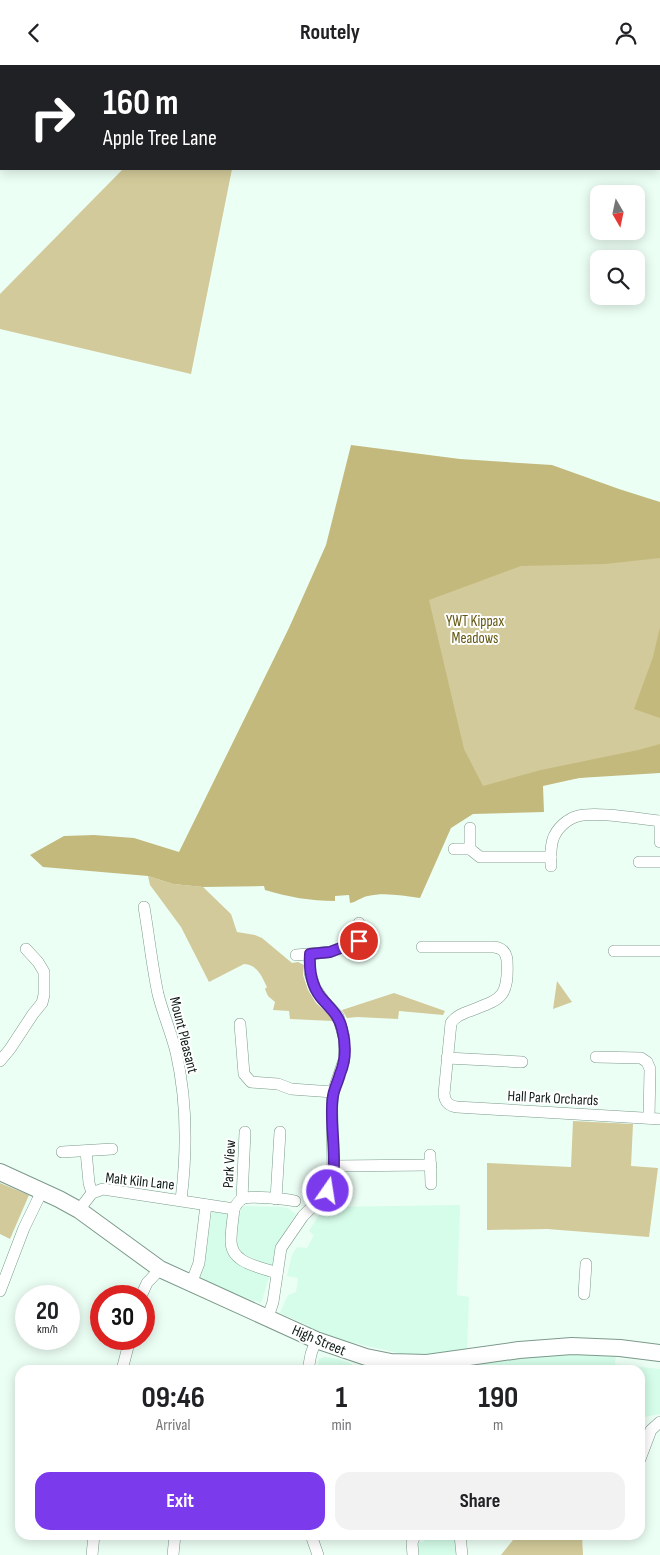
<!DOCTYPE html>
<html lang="en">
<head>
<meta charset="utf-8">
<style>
	body { margin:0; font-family:"Sofia Sans Condensed",sans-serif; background:#f2f2f2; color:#202124; height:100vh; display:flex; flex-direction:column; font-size:19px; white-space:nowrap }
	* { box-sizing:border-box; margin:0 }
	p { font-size:16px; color:#757577 }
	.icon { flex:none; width:28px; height:28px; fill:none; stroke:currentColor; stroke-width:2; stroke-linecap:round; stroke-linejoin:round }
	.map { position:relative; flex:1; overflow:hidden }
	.sheet { position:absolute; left:15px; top:1300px; width:630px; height:175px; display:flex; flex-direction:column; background:#fff; border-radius:15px; box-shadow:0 2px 12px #0003 }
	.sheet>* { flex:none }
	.hud { position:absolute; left:0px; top:0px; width:660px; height:105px; box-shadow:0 2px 12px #0003; background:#202124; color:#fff; overflow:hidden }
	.needle { width:32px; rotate:171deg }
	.controls { position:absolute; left:590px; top:120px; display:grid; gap:10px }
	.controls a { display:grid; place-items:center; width:55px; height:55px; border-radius:10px; background:#fff; box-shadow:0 2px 12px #0003; font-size:25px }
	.speed { position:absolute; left:15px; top:1220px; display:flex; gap:10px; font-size:25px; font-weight:700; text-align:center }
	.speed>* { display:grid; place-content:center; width:65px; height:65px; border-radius:50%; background:#fff; box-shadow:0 2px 12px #0003; line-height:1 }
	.speed small { font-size:12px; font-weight:400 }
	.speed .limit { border:8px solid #d22; background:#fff; color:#111 }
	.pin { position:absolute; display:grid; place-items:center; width:42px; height:42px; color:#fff; margin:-21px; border:2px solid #fff; border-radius:50%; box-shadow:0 1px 5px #0007 }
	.me { position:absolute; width:55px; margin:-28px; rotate:13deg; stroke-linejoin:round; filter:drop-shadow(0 0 4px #0008) }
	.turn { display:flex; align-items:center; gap:18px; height:105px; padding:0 20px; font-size:22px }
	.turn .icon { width:65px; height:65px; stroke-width:2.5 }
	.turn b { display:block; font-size:35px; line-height:42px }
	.eta { display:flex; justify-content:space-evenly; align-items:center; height:85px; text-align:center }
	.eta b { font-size:30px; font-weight:700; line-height:35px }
	.action { display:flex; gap:10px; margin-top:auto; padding:10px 20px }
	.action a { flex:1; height:58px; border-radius:15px; background:#7c3aed; color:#fff; font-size:20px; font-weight:700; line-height:58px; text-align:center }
	.action a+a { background:#f2f2f2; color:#202124 }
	header { display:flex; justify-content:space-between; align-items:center; height:65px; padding:0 20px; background:#fff; font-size:22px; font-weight:700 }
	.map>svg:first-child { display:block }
</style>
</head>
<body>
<header><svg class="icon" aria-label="back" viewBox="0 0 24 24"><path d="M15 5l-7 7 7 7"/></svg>Routely<svg class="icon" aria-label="person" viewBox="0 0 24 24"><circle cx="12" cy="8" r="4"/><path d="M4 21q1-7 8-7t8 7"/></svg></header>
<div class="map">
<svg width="660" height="1490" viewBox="0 0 660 1490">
	<rect width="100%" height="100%" fill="#ecfff5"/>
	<g fill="#d5fde9">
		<polygon points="460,1140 457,1230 469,1232 467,1285 421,1290 402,1289 329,1272 309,1265 309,1261 280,1248 288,1230 296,1227 298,1213 287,1211 292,1190 297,1182 307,1183 314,1170 309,1166 319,1150 328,1150 329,1142"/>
		<polygon points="244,1141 283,1142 289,1144 296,1149 282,1171 261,1238 198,1215 205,1195 212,1146 216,1145 240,1149 241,1143"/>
		<polygon points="582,1289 616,1291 615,1299 660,1304 660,1349 645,1352 640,1367 640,1305 456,1305 459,1302 475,1298 490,1298 531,1291"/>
		<polygon points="324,1292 339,1294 352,1299 351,1300 375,1305 325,1304 317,1305 319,1294"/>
		<polygon points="424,1470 454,1470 457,1490 419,1490 418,1477 424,1477"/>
	</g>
	<g fill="#d2ca9a">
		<polygon points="123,104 232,104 191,309 0,264 0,229"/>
		<polygon points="660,439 660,705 612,708 541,719 473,747 266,819 181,791 328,481"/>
		<path d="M148 811 173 819 203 822 231 849 237 867 255 870 262 873 292 898 298 897 304 900 303 910 308 925 316 938 328 949 333 956 290 954 289 946 273 945 275 937 268 931 265 924 267 922C262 912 258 900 244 899L209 917 181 862 150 820Z"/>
		<polygon points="557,916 572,937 553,944"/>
		<polygon points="394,928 445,946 443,950 399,946 398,954 357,952 347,953 342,945"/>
		<polygon points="573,1056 633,1059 631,1101 658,1103 649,1172 547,1164 487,1165 487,1098 571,1102"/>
		<polygon points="0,1118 29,1130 10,1174 0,1169"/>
		<polygon points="517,1470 534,1470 535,1474 582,1470 583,1490 501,1490"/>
	</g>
	<g fill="#c3b97d">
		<path d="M351 380 460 394 552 400 619 424 660 437V493L605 499 521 501 429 535 464 684 483 721 541 705 638 685 660 679V708L579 713 543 721 544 747 473 749 451 763 420 833C403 831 385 827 368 831 361 832 357 837 350 838L349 830 335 831V836C310 836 289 832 265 825L264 821 203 822 173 819 148 811 43 802 30 790 64 771 94 770 134 773 179 787 289 563 326 480Z"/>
		<polygon points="660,562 660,653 634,644 653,592"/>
	</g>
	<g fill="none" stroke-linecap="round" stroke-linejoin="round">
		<g stroke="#7c9a8b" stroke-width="12">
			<g id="minor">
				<polyline points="660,756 660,777"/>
				<polyline points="470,763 470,784 480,792 551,792"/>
				<polyline points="454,784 470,784"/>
				<polyline points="639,797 660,797"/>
				<path d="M551 801C551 792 550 783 553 774 557 763 567 754 578 751 596 746 640 754 660 756"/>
				<path d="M144 842C149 871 152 901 158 929 163 949 171 967 176 987 187 1035 187 1087 181 1135"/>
				<path d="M422 882H494C502 883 506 887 507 895 509 935 500 934 467 947 460 950 455 952 451 958L444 1029C445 1037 449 1041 457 1042L660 1054"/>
				<polyline points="614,886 660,886"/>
				<polyline points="296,890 330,887 359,876 359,858"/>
				<polyline points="240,959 244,1009 251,1017 278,1019 291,1024 333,1027"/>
				<polyline points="596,992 641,993 647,997 650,1004 649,1053"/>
				<polyline points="447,993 522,997"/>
				<polyline points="0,996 10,984 33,949 42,938 44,930 44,907 38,897 26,884"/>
				<polyline points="86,1086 89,1118 92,1128"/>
				<polyline points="62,1087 112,1084"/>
				<polyline points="430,1090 431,1119"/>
				<polyline points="334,1101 431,1100"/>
				<polyline points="242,1134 245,1067"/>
				<polyline points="276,1134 280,1067"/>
				<path d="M234 1144C233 1154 231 1165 231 1176 231 1199 261 1202 277 1208"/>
				<path d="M79 1145 92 1128 103 1124 234 1144C236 1140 238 1136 242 1134 248 1130 287 1134 295 1136"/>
				<polyline points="191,1219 199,1198 206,1140"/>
				<polyline points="0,1226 24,1163 42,1126"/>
				<polyline points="584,1229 586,1199"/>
				<polyline points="141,1231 147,1218 160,1204"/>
				<polyline points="268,1252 273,1237 281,1183 303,1151 328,1126 333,1113 332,1040 333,1027 344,995 344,972 338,951 324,936 315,923 310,908 310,889"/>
				<polyline points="122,1305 130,1274"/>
				<polyline points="308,1305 311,1289 316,1275"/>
				<polyline points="640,1394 651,1365 660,1357"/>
				<polyline points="311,1470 318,1490"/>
				<polyline points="460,1470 462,1490"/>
				<polyline points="92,1490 94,1470"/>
				<polyline points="173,1490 175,1470"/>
				<polyline points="413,1490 412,1478 415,1470"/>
			</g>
		</g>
		<g stroke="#7c9a8b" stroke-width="18">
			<polyline id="secondary" points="0,1107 59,1134 79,1145 160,1204 316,1275 366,1292 391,1297 427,1298 519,1285 572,1281 620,1283 660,1288"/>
		</g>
		<use href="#minor" stroke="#fff" stroke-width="11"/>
		<use href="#secondary" stroke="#fff" stroke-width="16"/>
	</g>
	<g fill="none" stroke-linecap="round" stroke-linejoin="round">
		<g stroke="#51269a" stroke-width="12">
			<path id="route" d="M328 1126C341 1103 328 1059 333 1031 334 1024 338 1017 340 1009 346 995 346 979 342 964 339 951 332 945 324 936 311 923 309 906 310 889L330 887 359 876"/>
		</g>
		<use href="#route" stroke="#7c3aed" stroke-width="9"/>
	</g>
	<g text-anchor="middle" stroke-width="4" stroke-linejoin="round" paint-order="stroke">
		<g font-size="15" fill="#625710" stroke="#fff">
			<text x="475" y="561">YWT Kippax<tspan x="475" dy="17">Meadows</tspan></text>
		</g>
		<g font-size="15" fill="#0f1b16" stroke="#fff">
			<text transform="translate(184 970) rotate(76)" y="5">Mount Pleasant</text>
			<text transform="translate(553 1033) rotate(3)" y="5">Hall Park Orchards</text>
			<text transform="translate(229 1099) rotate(-87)" y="5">Park View</text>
			<text transform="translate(140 1116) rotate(6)" y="5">Malt Kiln Lane</text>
			<text transform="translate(319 1275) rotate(23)" y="5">High Street</text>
		</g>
	</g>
</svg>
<div class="controls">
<a><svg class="needle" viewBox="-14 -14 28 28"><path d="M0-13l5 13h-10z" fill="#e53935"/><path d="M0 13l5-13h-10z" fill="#757577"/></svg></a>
<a><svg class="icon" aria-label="search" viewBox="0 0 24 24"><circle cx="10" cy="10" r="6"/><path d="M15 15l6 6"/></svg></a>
</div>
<div class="speed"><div>20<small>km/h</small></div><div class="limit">30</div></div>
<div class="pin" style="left:359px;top:876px;background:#d93025"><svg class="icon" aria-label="arrive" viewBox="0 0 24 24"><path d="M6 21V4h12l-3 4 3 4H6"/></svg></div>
<svg class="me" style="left:328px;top:1126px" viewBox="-20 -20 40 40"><circle r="17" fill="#7c3aed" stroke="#fff" stroke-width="3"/><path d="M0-11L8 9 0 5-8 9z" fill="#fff"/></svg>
<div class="hud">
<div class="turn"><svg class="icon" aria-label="right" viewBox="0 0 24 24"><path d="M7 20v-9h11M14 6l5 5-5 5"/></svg><div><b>160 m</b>Apple Tree Lane</div></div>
</div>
<section class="sheet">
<div class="eta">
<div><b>09:46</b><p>Arrival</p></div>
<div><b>1</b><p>min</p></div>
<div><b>190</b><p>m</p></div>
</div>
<div class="action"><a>Exit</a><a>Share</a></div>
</section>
</div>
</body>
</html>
